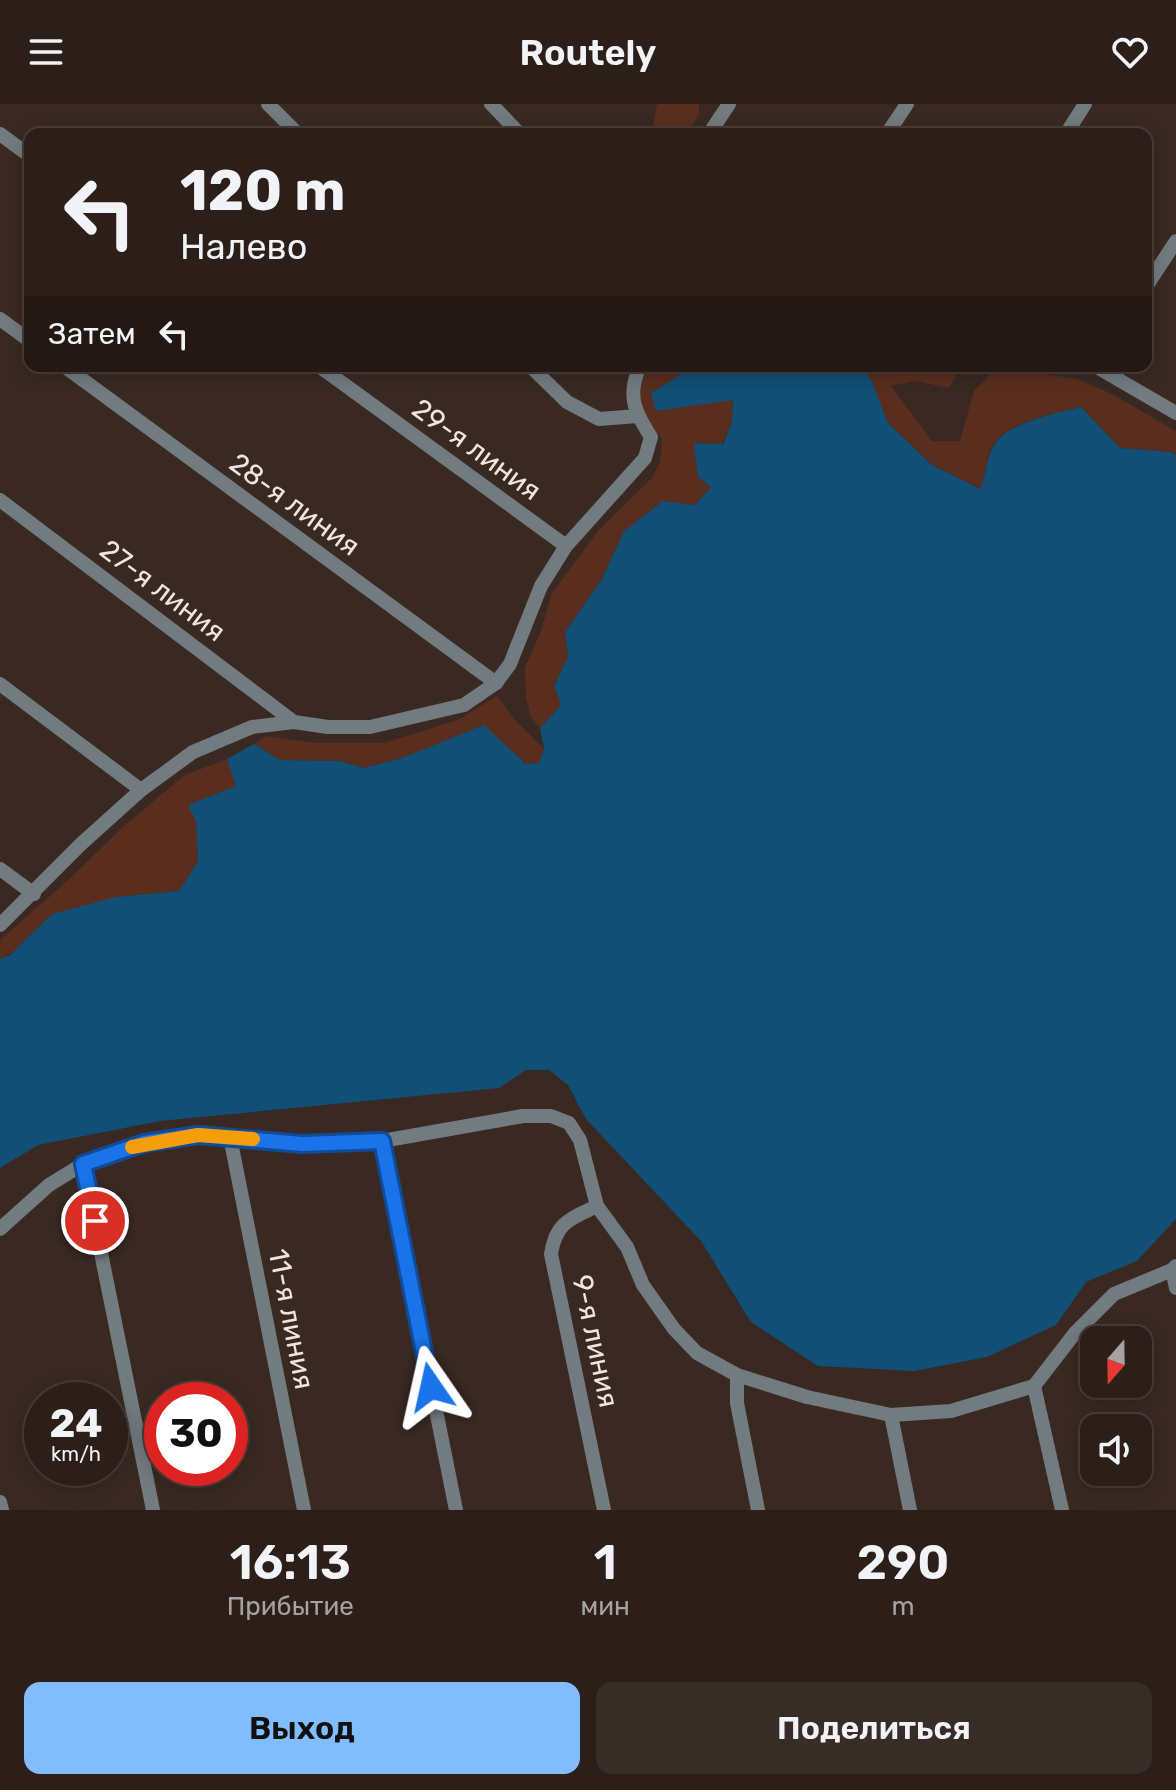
<!DOCTYPE html>
<html lang="ru">
<head>
<meta charset="utf-8">
<style>
	body { margin:0; font-family:Rubik,sans-serif; background:#382c27; color:#f1f3f6; height:100vh; display:flex; flex-direction:column; font-size:30px; white-space:nowrap }
	* { box-sizing:border-box; margin:0 }
	p { font-size:26px; color:#a6a2a2 }
	.icon { flex:none; width:44px; height:44px; fill:none; stroke:currentColor; stroke-width:2; stroke-linecap:round; stroke-linejoin:round }
	.map { position:relative; height:1406px; overflow:hidden }
	.drawer { display:flex; flex-direction:column; background:#2c1f1a; flex:1 }
	.drawer>* { flex:none }
	.top-card { position:absolute; left:24px; top:24px; width:1128px; height:244px; border-radius:16px; box-shadow:0 4px 20px #0003,0 0 0 2px #483d39; background:#2c1f1a; color:#f1f3f6; overflow:hidden }
	.needle { width:52px; rotate:200deg }
	.tools { position:absolute; left:1080px; top:1222px; display:grid; gap:16px }
	.tools a { display:grid; place-items:center; width:72px; height:72px; border-radius:16px; background:#2c1f1a; box-shadow:0 4px 20px #0003,0 0 0 2px #483d39; font-size:40px }
	.speed { position:absolute; left:24px; top:1278px; display:flex; gap:16px; font-size:40px; font-weight:700; text-align:center }
	.speed>* { display:grid; place-content:center; width:104px; height:104px; border-radius:50%; background:#2c1f1a; box-shadow:0 4px 20px #0003,0 0 0 2px #483d39; line-height:1 }
	.speed small { font-size:20px; font-weight:400 }
	.speed .limit { border:12px solid #d22; background:#fff; color:#111 }
	.pin { position:absolute; display:grid; place-items:center; width:68px; height:68px; color:#fff; margin:-34px; border:4px solid #fff; border-radius:50%; box-shadow:0 2px 8px #0007 }
	.me { position:absolute; width:88px; margin:-44px; rotate:349deg; stroke-linejoin:round; filter:drop-shadow(0 0 6px #0008) }
	.turn { display:flex; align-items:center; gap:28px; height:168px; padding:0 24px; font-size:36px }
	.turn .icon { width:104px; height:104px; stroke-width:2.5 }
	.turn b { display:block; font-size:56px; line-height:68px }
	.then { display:flex; align-items:center; height:76px; padding:0 24px; background:#0003; gap:16px; font-size:30px }
	.eta { display:flex; justify-content:space-evenly; align-items:center; height:136px; text-align:center }
	.eta b { font-size:48px; font-weight:600; line-height:56px }
	.action { display:flex; gap:16px; margin-top:auto; padding:16px 24px }
	.action a { flex:1; height:92px; border-radius:16px; background:#80bdfa; color:#111; font-size:32px; font-weight:600; line-height:92px; text-align:center }
	.action a+a { background:#382c27; color:#f1f3f6 }
	header { display:flex; justify-content:space-between; align-items:center; height:104px; padding:0 24px; background:#2c1f1a; font-size:36px; font-weight:600 }
	.map>svg:first-child { display:block }
</style>
</head>
<body>
<header><svg class="icon" aria-label="menu" viewBox="0 0 24 24"><path d="M4 6h16M4 12h16M4 18h16"/></svg>Routely<svg class="icon" aria-label="heart" viewBox="0 0 24 24"><path d="M12 20l-8-8c-3-5 5-10 8-4 3-6 11-1 8 4z"/></svg></header>
<div class="map">
<svg width="1176" height="1406" viewBox="0 0 1176 1406">
	<rect width="100%" height="100%" fill="#3a2923"/>
	<g fill="#592e1e">
		<polygon points="657,0 699,0 699,10 687,30 652,30"/>
		<path d="M649 262H695L651 289 657 307 733 295 732 319 722 340 694 339 711 383 695 401 663 397 624 427 602 475 565 528 568 553 554 582 561 601 540 624 530 611 526 592 525 564 541 527 552 489 598 427 652 374 660 358 662 335C641 308 633 294 649 262Z"/>
		<path d="M858 262H961L949 284 914 277 891 282 932 337H960L974 287 998 263 1077 275 1110 289 1176 327V351L1171 348 1120 344 1081 303C1052 311 1011 316 993 341 986 352 985 372 982 385L932 361 888 319 871 275Z"/>
		<polygon points="497,592 515,616 544,645 539,659 527,660 517,652 401,654 364,664 340,657 280,656 254,640 267,632 315,639 384,639 458,616"/>
		<polygon points="227,655 237,682 219,690 196,717 198,757 179,787 116,793 0,855 0,836 65,779 124,722 185,671"/>
	</g>
	<path fill="#114f76" d="M695 262H858L871 275 888 319 932 361 981 385C985 373 986 359 991 347 1000 319 1055 310 1081 303L1120 344 1171 348 1176 351V1115L1137 1157 1086 1178 1056 1221 987 1253 914 1267 818 1262 751 1218 701 1137 586 1015 568 981 549 966H526L499 984 160 1017 38 1041 0 1064V855L10 851 52 810 116 793 179 787 198 757 196 717 188 701 236 682 227 655 254 640 280 656 340 657 364 664 402 654 484 621 526 660 539 659 544 645 540 624 561 601 554 582 568 553 565 528 602 475 624 427 663 397 695 401 711 383 698 373 694 339 723 340 732 319 733 296 656 307 651 289Z"/>
	<g fill="none" stroke-linecap="round" stroke-linejoin="round">
		<g stroke="#727b7f" stroke-width="14">
			<polyline points="268,0 298,30"/>
			<polyline points="491,0 520,30"/>
			<polyline points="0,30 30,52"/>
			<polyline points="709,30 729,0"/>
			<polyline points="887,30 907,0"/>
			<polyline points="1066,30 1085,0"/>
			<polyline points="1146,183 1176,137"/>
			<polyline points="0,215 30,237"/>
			<polyline points="64,262 496,579"/>
			<polyline points="319,262 566,442"/>
			<polyline points="530,262 567,298 599,315 638,312"/>
			<polyline points="1095,262 1176,309"/>
			<polyline points="0,396 294,618"/>
			<polyline points="0,580 141,686"/>
			<polyline points="0,765 34,790"/>
			<path d="M0 821 81 740 141 686 193 648 252 623 294 618 328 623H370L464 601 496 579 510 560 541 482 566 442 645 354 651 333C634 307 627 291 640 262"/>
			<polyline points="230,1033 304,1406"/>
			<polyline points="382,1037 456,1406"/>
			<polyline points="83,1060 153,1406"/>
			<path d="M597 1102C570 1115 556 1118 551 1150L604 1406"/>
			<polyline points="0,1125 49,1081 83,1060 144,1039 198,1031 302,1040 382,1037 523,1012 551,1012 569,1019 580,1036 597,1102 627,1143 643,1181 674,1225 697,1249 737,1271 807,1293 891,1311 951,1307 1034,1282 1075,1229 1114,1190 1172,1166 1176,1162"/>
			<polyline points="1172,1166 1176,1184"/>
			<polyline points="737,1271 737,1299 758,1406"/>
			<polyline points="1034,1282 1062,1406"/>
			<polyline points="891,1311 910,1406"/>
			<polyline points="0,1398 2,1406"/>
		</g>
	</g>
	<g fill="none" stroke-linecap="round" stroke-linejoin="round">
		<g stroke="#114b97" stroke-width="20">
			<polyline id="route" points="95,1117 83,1060 144,1039 198,1031 302,1040 382,1037 431,1283"/>
		</g>
		<use href="#route" stroke="#1a73e8" stroke-width="14"/>
		<polyline stroke="#f59e0b" stroke-width="14" points="132,1043 198,1031 253,1035"/>
	</g>
	<g text-anchor="middle" stroke-width="8" stroke-linejoin="round" paint-order="stroke">
		<g font-size="28" fill="#f0e5e1" stroke="#3a2923">
			<text transform="translate(477 345) rotate(36)" y="10">29-я линия</text>
			<text transform="translate(295 400) rotate(36)" y="10">28-я линия</text>
			<text transform="translate(163 486) rotate(37)" y="10">27-я линия</text>
			<text transform="translate(292 1215) rotate(79)" y="10">11-я линия</text>
			<text transform="translate(596 1237) rotate(78)" y="10">9-я линия</text>
		</g>
	</g>
</svg>
<div class="tools">
<a><svg class="needle" viewBox="-14 -14 28 28"><path d="M0-13l5 13h-10z" fill="#e53935"/><path d="M0 13l5-13h-10z" fill="#a6a2a2"/></svg></a>
<a><svg class="icon" aria-label="sound" viewBox="0 0 24 24"><path d="M4 9h4l5-4v14l-5-4H4zM17 9q2 3 0 6"/></svg></a>
</div>
<div class="speed"><div>24<small>km/h</small></div><div class="limit">30</div></div>
<div class="pin" style="left:95px;top:1117px;background:#d93025"><svg class="icon" aria-label="arrive" viewBox="0 0 24 24"><path d="M6 21V4h12l-3 4 3 4H6"/></svg></div>
<svg class="me" style="left:431px;top:1283px" viewBox="-20 -20 40 40"><path d="M0-17L14 15 0 8-14 15z" fill="#1a73e8" stroke="#fff" stroke-width="4"/></svg>
<div class="top-card">
<div class="turn"><svg class="icon" aria-label="left" viewBox="0 0 24 24"><path d="M17 20v-9H6M10 6l-5 5 5 5"/></svg><div><b>120 m</b>Налево</div></div>
<div class="then">Затем<svg class="icon" aria-label="left" viewBox="0 0 24 24"><path d="M17 20v-9H6M10 6l-5 5 5 5"/></svg></div>
</div>
</div>
<section class="drawer">
<div class="eta">
<div><b>16:13</b><p>Прибытие</p></div>
<div><b>1</b><p>мин</p></div>
<div><b>290</b><p>m</p></div>
</div>
<div class="action"><a>Выход</a><a>Поделиться</a></div>
</section>
</body>
</html>
